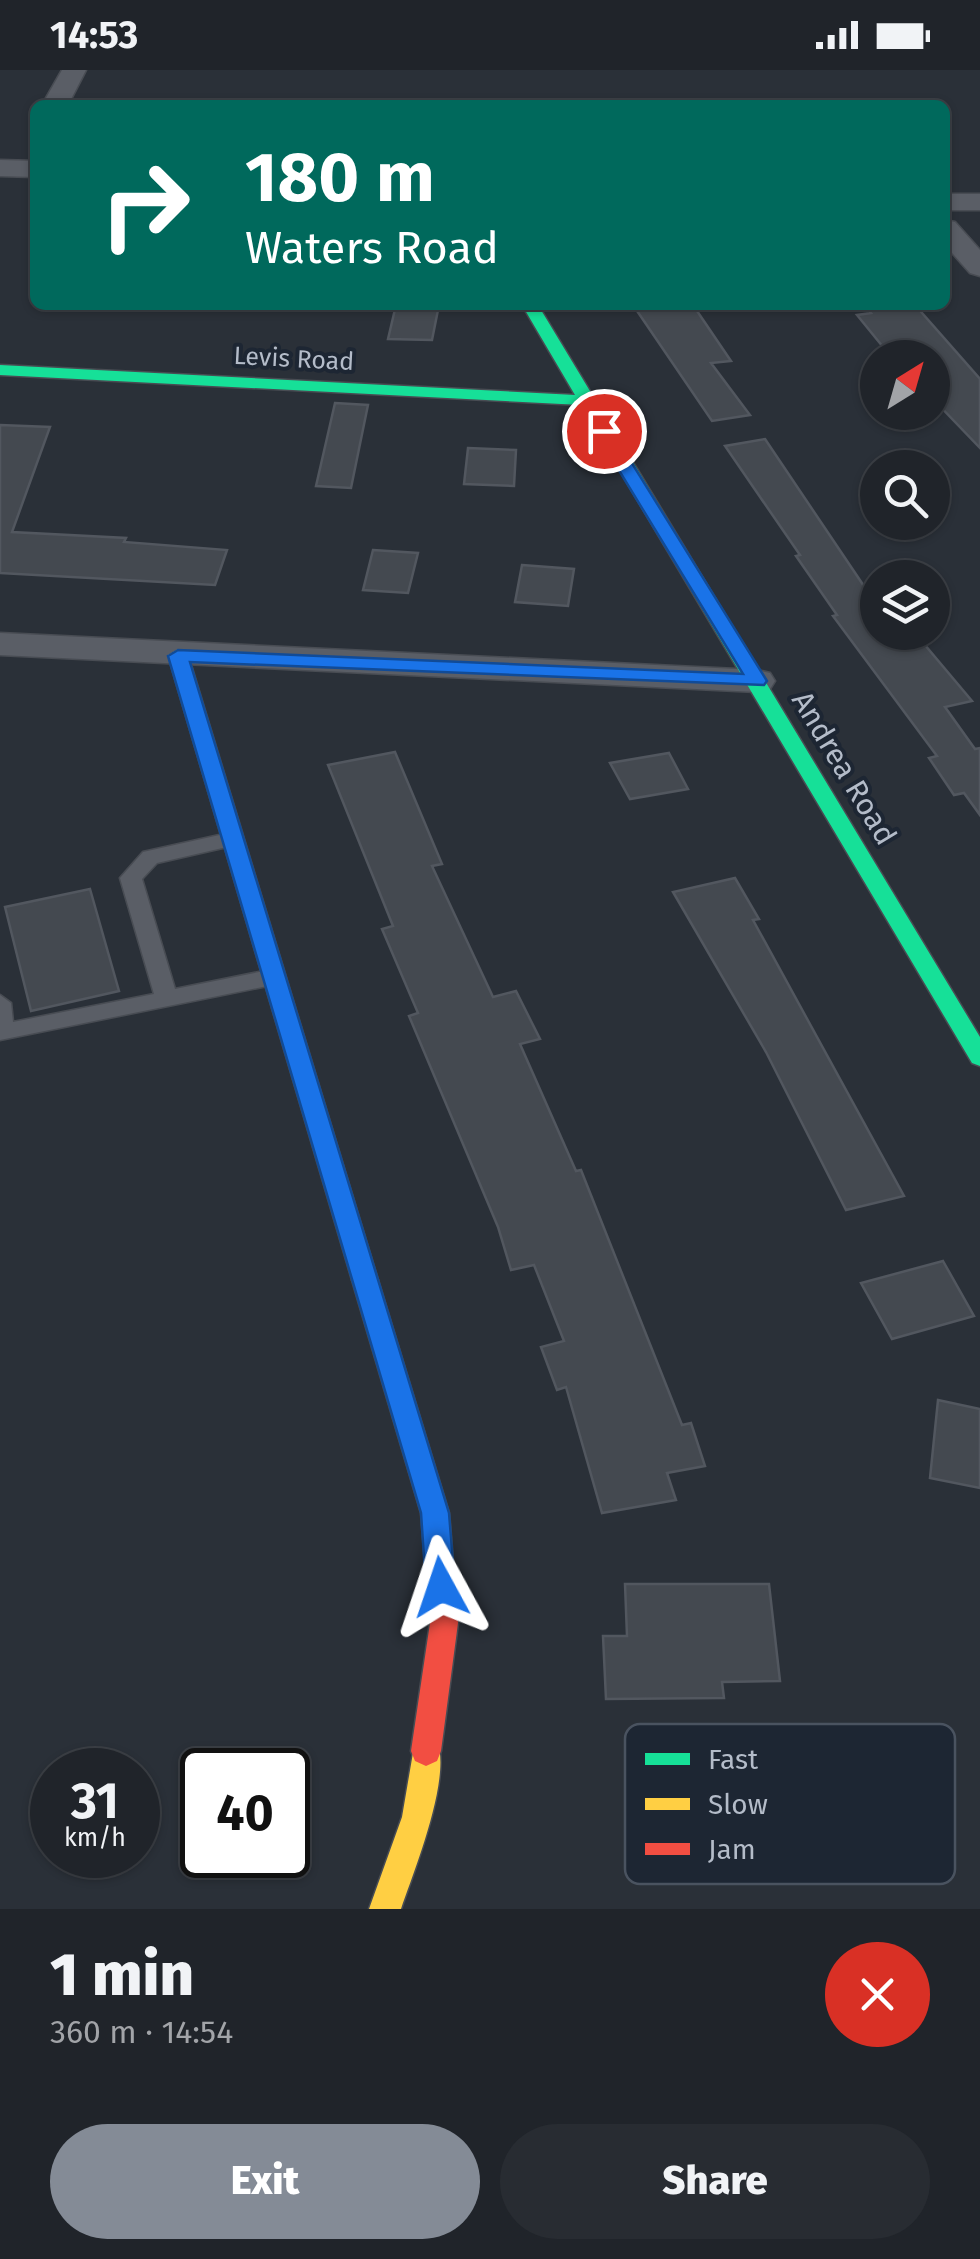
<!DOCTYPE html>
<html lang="en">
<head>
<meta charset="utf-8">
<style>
	body { margin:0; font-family:"Fira Sans",sans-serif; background:#282c32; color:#f1f3f6; height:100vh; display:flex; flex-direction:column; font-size:38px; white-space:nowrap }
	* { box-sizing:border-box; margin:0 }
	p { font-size:32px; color:#a2a4a8 }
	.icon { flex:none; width:55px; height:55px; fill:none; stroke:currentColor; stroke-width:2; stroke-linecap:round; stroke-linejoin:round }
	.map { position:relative; height:1839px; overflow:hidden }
	.panel { display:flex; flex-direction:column; background:#20242a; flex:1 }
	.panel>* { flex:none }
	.top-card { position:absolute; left:30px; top:30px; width:920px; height:210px; border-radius:15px; box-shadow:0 2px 8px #0004,0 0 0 2px #3d4147; background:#00695c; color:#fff; overflow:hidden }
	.needle { width:65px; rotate:37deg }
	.controls { position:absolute; left:860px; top:270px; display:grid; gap:20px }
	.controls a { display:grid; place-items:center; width:90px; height:90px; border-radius:50%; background:#20242a; box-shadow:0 2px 8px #0004,0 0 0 2px #3d4147; font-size:50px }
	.speed { position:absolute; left:30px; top:1678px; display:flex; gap:20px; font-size:50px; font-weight:700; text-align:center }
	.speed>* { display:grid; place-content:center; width:130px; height:130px; border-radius:50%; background:#20242a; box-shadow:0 2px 8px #0004,0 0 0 2px #3d4147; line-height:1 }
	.speed small { font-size:25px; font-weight:400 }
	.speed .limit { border:5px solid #111; border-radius:15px; background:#fff; color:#111 }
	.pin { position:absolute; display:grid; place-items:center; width:85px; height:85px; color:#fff; margin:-42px; border:5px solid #fff; border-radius:50%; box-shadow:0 2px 10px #0007 }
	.me { position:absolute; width:110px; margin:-55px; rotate:355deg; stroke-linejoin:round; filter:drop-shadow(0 0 8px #0008) }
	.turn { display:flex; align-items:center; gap:35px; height:210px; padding:0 50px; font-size:45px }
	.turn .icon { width:130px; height:130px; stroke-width:2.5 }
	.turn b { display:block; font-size:70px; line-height:85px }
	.round { display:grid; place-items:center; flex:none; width:105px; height:105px; border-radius:52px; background:#282c32 }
	.headline { display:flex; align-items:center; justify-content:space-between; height:170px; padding:0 50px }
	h1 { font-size:60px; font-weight:800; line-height:75px }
	.cta { display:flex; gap:20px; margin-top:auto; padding:20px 50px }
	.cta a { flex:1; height:115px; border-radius:60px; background:#848b96; color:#fff; font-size:40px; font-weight:800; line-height:115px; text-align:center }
	.cta a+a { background:#282c32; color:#f1f3f6 }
	.status { display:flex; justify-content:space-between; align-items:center; height:70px; padding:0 50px; background:#20242a; direction:ltr }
	.status svg { height:28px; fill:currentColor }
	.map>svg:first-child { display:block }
</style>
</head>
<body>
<div class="status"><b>14:53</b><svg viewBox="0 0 49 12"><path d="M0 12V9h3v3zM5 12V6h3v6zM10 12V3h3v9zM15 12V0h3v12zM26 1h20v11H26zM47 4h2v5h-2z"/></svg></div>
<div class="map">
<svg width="980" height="1839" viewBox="0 0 980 1839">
	<rect width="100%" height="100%" fill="#2a3038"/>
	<g fill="#444950" stroke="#52575f" stroke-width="2.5">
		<polygon points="396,235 439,235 432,270 388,269"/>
		<polygon points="633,235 693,235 731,291 711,293 750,345 712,351"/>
		<polygon points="865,235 915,235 980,309 980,378 932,328 932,288 892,288 857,245 871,243"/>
		<polygon points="335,333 368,335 351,418 316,416"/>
		<polygon points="0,355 50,357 12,462 126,468 124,472 227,480 215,515 0,503"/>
		<polygon points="765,369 878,537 878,562 914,562 972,631 945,637 975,679 980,678 980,745 964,723 954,725 929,688 937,686 833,546 837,545 796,486 800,485 725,376"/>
		<polygon points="468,378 516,380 514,416 464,414"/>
		<polygon points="373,480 418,483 408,523 363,520"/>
		<polygon points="522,495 574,499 568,536 515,532"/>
		<polygon points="395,682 442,794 432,796 493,927 516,921 540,969 520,974 576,1101 581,1100 682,1355 691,1353 705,1396 667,1403 676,1430 602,1443 566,1317 557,1320 541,1277 564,1271 534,1195 511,1200 498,1157 409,946 418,943 382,859 393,856 328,695"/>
		<polygon points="669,683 688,719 630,729 610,693"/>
		<polygon points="735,808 759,849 753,850 904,1126 846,1140 766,982 673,822"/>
		<polygon points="90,819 119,921 31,941 5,837"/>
		<polygon points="943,1191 974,1246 892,1269 861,1213"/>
		<polygon points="938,1330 980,1339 980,1418 930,1408"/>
		<polygon points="625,1514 769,1514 780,1611 722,1612 724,1628 606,1629 603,1566 627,1566"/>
	</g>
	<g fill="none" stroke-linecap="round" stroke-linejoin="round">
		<g stroke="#484c53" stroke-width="3">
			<polygon id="lane" points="233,762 240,764 243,769 240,774 157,793 142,809 175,919 274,899 282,901 285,907 282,913 0,970 0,925 11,933 13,952 154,924 120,808 143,782"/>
		</g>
		<g stroke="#484c53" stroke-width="3">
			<g id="street">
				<polygon points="62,0 86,0 68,35 42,35"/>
				<polygon points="0,90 35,91 35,107 0,106"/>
				<rect x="945" y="124" width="35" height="16"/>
				<polygon points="945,150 955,152 980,180 980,206 970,203 945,175"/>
				<polygon points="0,563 757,600 770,603 775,611 770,619 757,622 0,585"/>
			</g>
		</g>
		<g stroke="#484c53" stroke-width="3">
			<polygon id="fast" points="522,235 538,235 980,967 980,996 972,993 581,335 0,305 0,295 575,325"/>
		</g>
		<g stroke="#484c53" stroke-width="3">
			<g id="slow">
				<polygon points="178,579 188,585 378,1210 374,1217 365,1220 356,1217 352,1210 168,585"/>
				<path d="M426 1666 437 1671C452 1707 414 1801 401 1839H369L402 1747 415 1671Z"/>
			</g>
		</g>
		<g stroke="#484c53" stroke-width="3">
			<polygon id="jam" points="365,1200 374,1203 378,1210 449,1443 458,1553 441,1681 437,1691 426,1696 415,1691 411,1681 430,1553 421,1443 352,1210 356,1203"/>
		</g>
		<use href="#lane" fill="#5a5e66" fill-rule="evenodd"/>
		<use href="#street" fill="#5a5e66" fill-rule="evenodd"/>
		<use href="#fast" fill="#16e098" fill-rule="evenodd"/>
		<use href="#slow" fill="#ffcf43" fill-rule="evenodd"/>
		<use href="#jam" fill="#f24e42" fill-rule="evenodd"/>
	</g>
	<polygon fill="#1a73e8" stroke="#114b97" stroke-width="2.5" points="604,356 612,361 767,611 764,615 190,592 449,1443 455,1517 451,1526 441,1530 431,1526 426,1517 421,1443 168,586 178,580 743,604 595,361"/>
	<g text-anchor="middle" stroke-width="8" stroke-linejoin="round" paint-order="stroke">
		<g font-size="25" fill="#b4bcc9" stroke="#1d2633">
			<text transform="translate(294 288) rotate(3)" y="9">Levis Road</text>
		</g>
		<g font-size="30" fill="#b4bcc9" stroke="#1d2633">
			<text transform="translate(844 698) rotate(59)" y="10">Andrea Road</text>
		</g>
	</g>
	<rect x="625" y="1654" width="330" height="160" rx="15" fill="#1d2633" stroke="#4a5360" stroke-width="2.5"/>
	<rect x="645" y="1683" width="45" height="12" fill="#16e098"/>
	<rect x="645" y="1728" width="45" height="12" fill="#ffcf43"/>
	<rect x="645" y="1773" width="45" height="12" fill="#f24e42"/>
	<g font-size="28" fill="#b4bcc9">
		<text x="708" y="1699">Fast</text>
		<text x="708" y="1744">Slow</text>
		<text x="708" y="1789">Jam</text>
	</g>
</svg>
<div class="controls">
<a><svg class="needle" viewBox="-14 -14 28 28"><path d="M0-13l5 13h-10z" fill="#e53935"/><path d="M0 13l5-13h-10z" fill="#a2a4a8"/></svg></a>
<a><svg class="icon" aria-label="search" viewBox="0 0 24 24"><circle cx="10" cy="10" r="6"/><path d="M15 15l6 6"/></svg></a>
<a><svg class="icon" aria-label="layers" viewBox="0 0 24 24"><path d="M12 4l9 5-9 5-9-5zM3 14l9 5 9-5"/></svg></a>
</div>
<div class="speed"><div>31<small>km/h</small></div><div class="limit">40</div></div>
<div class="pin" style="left:604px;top:361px;background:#d93025"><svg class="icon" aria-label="arrive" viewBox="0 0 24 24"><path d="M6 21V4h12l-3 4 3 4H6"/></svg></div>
<svg class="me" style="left:441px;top:1517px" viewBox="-20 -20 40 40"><path d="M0-17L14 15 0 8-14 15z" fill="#1a73e8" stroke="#fff" stroke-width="4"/></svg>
<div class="top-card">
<div class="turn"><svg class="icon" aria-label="right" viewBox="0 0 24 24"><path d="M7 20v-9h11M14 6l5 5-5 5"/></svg><div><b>180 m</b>Waters Road</div></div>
</div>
</div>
<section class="panel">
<div class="headline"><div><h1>1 min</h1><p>360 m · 14:54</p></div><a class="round" style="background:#d93025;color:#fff"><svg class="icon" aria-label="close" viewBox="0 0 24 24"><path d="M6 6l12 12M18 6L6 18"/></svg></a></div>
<div class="cta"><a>Exit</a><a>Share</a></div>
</section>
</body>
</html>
